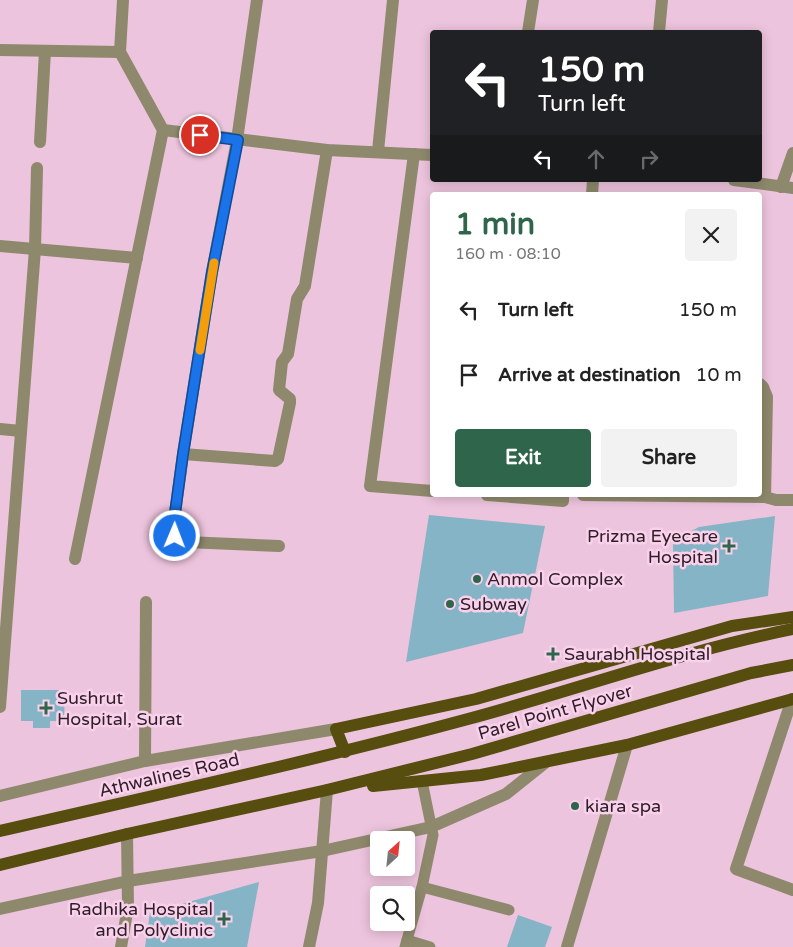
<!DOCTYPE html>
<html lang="en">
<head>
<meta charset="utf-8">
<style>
	body { margin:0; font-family:"Varela Round",sans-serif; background:#f2f2f2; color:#222; height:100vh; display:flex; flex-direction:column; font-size:19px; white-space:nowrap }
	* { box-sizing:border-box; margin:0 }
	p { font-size:16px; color:#767676 }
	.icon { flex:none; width:28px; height:28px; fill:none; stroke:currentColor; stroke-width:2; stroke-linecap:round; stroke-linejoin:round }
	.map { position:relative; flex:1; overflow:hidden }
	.side { position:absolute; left:430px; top:192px; width:332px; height:305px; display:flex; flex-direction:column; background:#fff; border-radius:5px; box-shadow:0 2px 12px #0003 }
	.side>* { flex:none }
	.hud { position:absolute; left:430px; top:30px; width:332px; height:152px; border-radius:5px; box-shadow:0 2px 12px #0003; background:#202124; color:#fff; overflow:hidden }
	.needle { width:32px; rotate:27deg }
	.fabs { position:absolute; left:370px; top:831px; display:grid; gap:10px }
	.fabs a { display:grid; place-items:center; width:45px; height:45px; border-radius:5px; background:#fff; box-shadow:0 2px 12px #0003; font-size:25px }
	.pin { position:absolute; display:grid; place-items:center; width:42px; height:42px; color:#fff; margin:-21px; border:2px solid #fff; border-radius:50%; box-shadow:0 1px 5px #0007 }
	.me { position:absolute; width:55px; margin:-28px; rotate:1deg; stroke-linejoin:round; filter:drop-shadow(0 0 4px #0008) }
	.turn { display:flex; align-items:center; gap:18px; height:105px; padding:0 25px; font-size:22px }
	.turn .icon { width:65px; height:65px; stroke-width:2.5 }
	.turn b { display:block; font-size:35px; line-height:42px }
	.lanes { display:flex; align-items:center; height:48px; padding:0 25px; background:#0003; justify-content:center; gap:25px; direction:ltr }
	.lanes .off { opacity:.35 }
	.round { display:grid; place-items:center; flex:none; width:52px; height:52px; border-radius:5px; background:#f2f2f2 }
	.headline { display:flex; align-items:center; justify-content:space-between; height:85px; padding:0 25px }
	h1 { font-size:30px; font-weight:700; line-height:38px; color:#2f654b }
	.button { display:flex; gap:10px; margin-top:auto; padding:10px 25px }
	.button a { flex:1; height:58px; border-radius:5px; background:#2f654b; color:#fff; font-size:20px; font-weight:700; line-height:58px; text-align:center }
	.button a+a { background:#f2f2f2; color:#222 }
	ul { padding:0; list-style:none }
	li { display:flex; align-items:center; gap:15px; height:65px; padding:0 25px }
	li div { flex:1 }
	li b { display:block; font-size:19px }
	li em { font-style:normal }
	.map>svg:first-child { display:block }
</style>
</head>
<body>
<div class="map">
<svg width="793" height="947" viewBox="0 0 793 947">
	<rect width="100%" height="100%" fill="#edc4dd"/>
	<g fill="#84b4c5">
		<polygon points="429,515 545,526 523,633 406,662"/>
		<polygon points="775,516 768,596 674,613 673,541 699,527"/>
		<polygon points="21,690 65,690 64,721 50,721 50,728 33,728 33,721 21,721"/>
		<polygon points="259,882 247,947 145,947 150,913"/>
		<polygon points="518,915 552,927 545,947 507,947"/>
	</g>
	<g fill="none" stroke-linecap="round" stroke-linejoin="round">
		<g stroke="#8e896c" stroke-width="11">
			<polyline points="422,887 509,910"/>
			<polyline points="407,940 430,947"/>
			<polyline points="405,947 422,887 433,835 422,781"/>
		</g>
		<g stroke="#8e896c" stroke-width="12">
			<path d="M257 0 237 140 212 272 183 454 173 528C175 536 177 540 186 542L279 546"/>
			<polyline points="528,32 533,0"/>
			<polyline points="659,32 662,0"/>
			<polyline points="0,50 120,52"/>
			<polyline points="40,142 45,51"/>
			<polyline points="378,151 393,0"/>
			<polyline points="414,154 370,486 432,491"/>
			<polyline points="781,187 793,153"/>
			<polyline points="592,195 593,180"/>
			<polyline points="0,246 137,258"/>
			<polyline points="760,384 763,387 767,397 765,497 776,500 793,500"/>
			<polyline points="0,429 21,431"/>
			<polyline points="183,454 275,461 278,459 290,403 290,399 279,390 282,362 288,354 297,299 305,286 327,150"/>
			<polyline points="487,495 563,501 563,495"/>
			<polyline points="583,495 765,497"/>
			<polyline points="75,559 163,130"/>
			<polyline points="792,699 736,869 793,890"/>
			<polyline points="0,707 35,249 37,168"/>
			<polyline points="145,761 146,602"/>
			<polyline points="121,947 128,907 127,834"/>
			<polyline points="309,947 318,903 327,790"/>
			<polyline points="567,947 627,745"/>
		</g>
		<g stroke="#8e896c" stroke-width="12">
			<polyline points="123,0 120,52 163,130 327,150 432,155"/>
			<polyline points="734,180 793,188"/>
			<polyline points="0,796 145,761 336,729"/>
			<polyline points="0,909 128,881 322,851 431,827 506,794 546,762"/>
		</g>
		<g stroke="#564d0f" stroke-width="12">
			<polyline points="345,752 336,729 476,699 732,626 793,617"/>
			<polyline points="373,786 481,775 627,745 793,699"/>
			<path d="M0 831C156 795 313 761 468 719 576 690 683 651 793 629"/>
			<polyline points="0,865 127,834 327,790 472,754 751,673 793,665"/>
		</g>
	</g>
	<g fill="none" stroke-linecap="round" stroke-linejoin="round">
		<g stroke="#114b97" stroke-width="12">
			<polyline id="route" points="175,536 173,528 183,454 212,272 238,140 200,135"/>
		</g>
		<use href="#route" stroke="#1a73e8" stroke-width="9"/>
		<polyline stroke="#f59e0b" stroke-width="9" points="200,350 214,263"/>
	</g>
	<g fill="#2f654b" stroke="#fad1eb" stroke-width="2">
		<path d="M726.5 538.5h5v5h5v5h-5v5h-5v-5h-5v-5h5z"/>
		<circle cx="477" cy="579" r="5"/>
		<circle cx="450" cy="604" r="5"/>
		<path d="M550.5 646.5h5v5h5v5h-5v5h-5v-5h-5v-5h5z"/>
		<path d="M43.5 700.5h5v5h5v5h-5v5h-5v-5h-5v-5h5z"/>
		<circle cx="575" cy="806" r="5"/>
		<path d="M221.5 911.5h5v5h5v5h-5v5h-5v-5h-5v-5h5z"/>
	</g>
	<g text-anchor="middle" stroke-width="5" stroke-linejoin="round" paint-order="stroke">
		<g font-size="18" fill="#2d1e28" stroke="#fad1eb" text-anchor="start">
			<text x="718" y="542" text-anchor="end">Prizma Eyecare<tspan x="718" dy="21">Hospital</tspan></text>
			<text x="487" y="585">Anmol Complex</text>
			<text x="460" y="610">Subway</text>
			<text x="564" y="660">Saurabh Hospital</text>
			<text x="57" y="704">Sushrut<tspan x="57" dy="21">Hospital, Surat</tspan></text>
			<text x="585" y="812">kiara spa</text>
			<text x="213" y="915" text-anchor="end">Radhika Hospital<tspan x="213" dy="21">and Polyclinic</tspan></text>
		</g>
		<g font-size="18" fill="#2d1e28" stroke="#fad1eb">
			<text transform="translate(555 712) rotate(-16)" y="6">Parel Point Flyover</text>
			<text transform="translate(169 775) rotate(-13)" y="6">Athwalines Road</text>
		</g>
	</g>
</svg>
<div class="fabs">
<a><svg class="needle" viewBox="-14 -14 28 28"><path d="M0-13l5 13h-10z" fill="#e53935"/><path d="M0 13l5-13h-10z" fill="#767676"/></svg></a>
<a><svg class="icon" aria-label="search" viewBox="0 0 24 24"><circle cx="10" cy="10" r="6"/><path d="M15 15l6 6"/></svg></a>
</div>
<div class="pin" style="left:200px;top:135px;background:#d93025"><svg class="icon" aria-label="arrive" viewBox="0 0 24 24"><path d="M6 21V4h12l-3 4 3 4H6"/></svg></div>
<svg class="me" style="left:175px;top:536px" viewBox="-20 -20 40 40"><circle r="17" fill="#1a73e8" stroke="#fff" stroke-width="3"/><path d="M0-11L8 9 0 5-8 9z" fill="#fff"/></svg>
<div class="hud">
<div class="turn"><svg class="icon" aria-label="left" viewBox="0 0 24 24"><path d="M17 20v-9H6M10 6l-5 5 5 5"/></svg><div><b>150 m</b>Turn left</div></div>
<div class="lanes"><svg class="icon" aria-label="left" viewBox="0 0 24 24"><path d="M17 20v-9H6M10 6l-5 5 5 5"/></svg><svg class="icon off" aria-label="ahead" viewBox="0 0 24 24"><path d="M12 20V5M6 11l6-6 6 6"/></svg><svg class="icon off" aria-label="right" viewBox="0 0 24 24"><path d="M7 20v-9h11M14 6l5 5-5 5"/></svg></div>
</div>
<section class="side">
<div class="headline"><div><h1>1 min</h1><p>160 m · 08:10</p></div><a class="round"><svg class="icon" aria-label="close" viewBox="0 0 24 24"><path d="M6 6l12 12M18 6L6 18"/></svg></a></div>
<ul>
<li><svg class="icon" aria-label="left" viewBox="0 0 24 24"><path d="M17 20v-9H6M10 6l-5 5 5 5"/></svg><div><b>Turn left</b></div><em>150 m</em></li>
<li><svg class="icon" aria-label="arrive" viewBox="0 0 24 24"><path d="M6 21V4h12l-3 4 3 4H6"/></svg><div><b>Arrive at destination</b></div><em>10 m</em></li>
</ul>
<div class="button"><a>Exit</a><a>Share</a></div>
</section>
</div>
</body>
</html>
